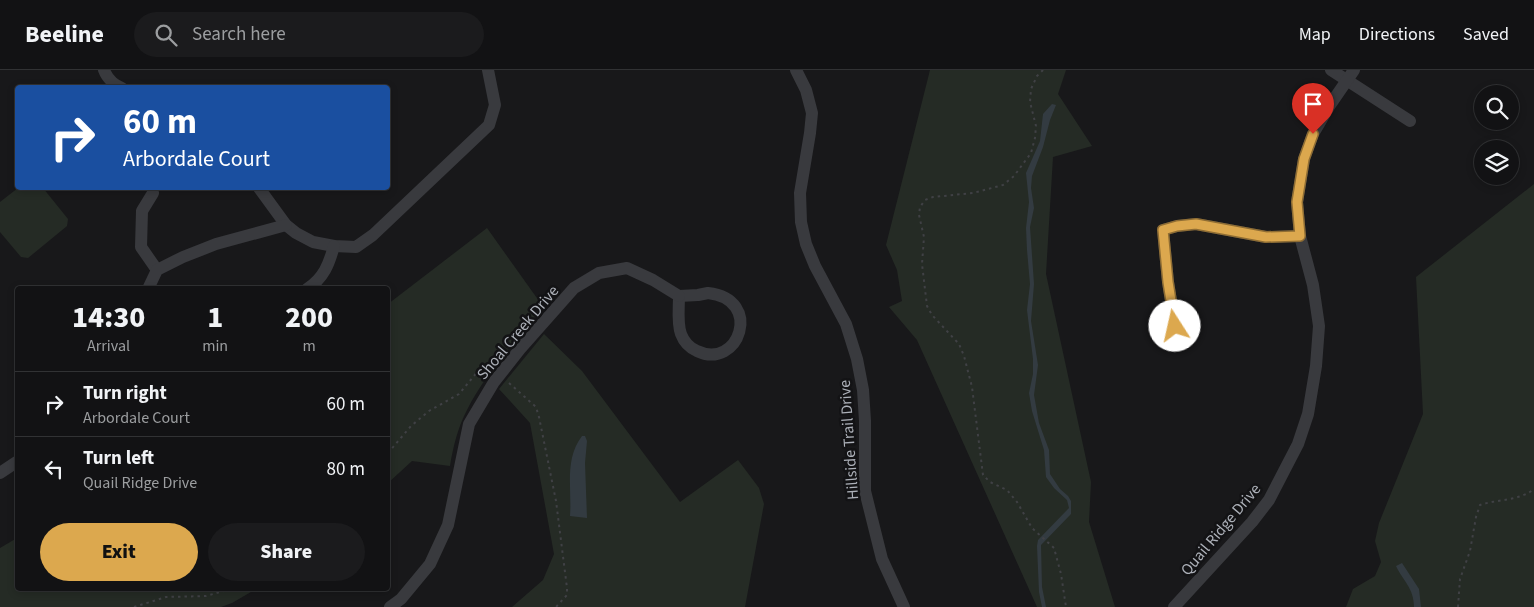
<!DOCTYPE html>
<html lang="en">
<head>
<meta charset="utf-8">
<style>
	body { margin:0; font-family:"Source Sans 3",sans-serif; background:#1b1b1d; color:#f1f3f6; height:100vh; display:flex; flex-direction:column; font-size:19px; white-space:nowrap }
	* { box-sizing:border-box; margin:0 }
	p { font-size:16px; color:#9c9ea0 }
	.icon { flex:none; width:28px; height:28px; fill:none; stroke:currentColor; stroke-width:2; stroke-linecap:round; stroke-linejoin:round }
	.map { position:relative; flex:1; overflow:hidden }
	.sheet { position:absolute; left:15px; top:216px; width:375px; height:305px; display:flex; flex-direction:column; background:#121214; border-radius:5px; box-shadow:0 2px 8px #0003,0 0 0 1px #313234 }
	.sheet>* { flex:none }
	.guide { position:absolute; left:15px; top:15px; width:375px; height:105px; border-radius:5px; box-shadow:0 2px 8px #0003,0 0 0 1px #313234; background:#1a4fa0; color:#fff; overflow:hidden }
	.fabs { position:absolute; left:1474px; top:15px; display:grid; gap:10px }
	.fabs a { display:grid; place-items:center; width:45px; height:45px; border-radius:50%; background:#121214; box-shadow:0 2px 8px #0003,0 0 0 1px #313234; font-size:25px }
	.pin { position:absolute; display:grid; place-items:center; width:42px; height:42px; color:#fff; margin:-51px -21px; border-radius:50% 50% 50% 0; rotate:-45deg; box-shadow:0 0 5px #0007 }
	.pin .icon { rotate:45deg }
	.me { position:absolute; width:55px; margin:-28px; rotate:350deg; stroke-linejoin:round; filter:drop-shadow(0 0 4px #0008) }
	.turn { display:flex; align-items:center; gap:18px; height:105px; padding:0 25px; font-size:22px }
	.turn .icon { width:65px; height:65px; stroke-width:2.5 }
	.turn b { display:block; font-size:35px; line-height:42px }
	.eta { display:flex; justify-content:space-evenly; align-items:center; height:85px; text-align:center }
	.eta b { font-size:30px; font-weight:800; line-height:35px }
	.button { display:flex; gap:10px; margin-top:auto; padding:10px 25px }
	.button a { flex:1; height:58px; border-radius:30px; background:#dca84e; color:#111; font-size:20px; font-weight:800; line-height:58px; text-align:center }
	.button a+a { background:#1b1b1d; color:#f1f3f6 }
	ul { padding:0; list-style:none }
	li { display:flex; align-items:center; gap:15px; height:65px; padding:0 25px; border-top:1px solid #313234 }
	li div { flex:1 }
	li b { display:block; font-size:19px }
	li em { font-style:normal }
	header { display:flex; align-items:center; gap:30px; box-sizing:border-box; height:70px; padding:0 25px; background:#121214; border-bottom:1px solid #313234 }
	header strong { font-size:24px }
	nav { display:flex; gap:28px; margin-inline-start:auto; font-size:18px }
	.search { width:350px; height:45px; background:#1b1b1d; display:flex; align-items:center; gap:12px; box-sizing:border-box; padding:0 18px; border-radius:28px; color:#9c9ea0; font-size:19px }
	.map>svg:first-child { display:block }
</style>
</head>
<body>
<header>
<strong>Beeline</strong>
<div class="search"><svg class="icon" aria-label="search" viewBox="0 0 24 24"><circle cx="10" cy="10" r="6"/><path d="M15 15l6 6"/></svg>Search here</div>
<nav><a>Map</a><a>Directions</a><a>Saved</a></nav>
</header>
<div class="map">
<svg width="1534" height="537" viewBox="0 0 1534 537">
	<rect width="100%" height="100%" fill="#18181a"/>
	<g fill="#252b25">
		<polygon points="930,0 1066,0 1058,24 1092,76 1053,87 1046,204 1091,412 1089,452 1115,537 1037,537 917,270 889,237 902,231 897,200 886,175"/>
		<polygon points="1534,114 1534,537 1346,537 1353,519 1375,506 1381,492 1375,471 1379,453 1423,344 1416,207"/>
		<polygon points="18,118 43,118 68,149 67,156 28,188 21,187 0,162 0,132"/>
		<path d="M487 158 544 238C517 270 486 302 467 340 458 357 453 377 450 396L412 391 388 413V234Z"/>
		<polygon points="544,264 582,301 680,432 738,390 759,418 764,434 745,537 512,537 543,510 554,484 530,353 499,319"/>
		<polygon points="17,468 18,519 256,519 232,533 221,537 0,537 0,478"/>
	</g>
	<g fill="#333b41">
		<polygon points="1052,34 1056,35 1050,50 1043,77 1032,106 1031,118 1034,138 1030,157 1034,214 1031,251 1038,295 1034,325 1039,353 1049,380 1050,404 1060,419 1068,426 1071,431 1071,444 1041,475 1042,517 1046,537 1042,537 1039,522 1037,476 1038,470 1069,438 1067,430 1054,418 1046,407 1044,380 1032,341 1029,323 1033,304 1033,289 1027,240 1030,214 1027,180 1026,158 1029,132 1026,103 1040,71 1043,44"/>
		<path d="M582 366H585L587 371 585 393 587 448 570 446C572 418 564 390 582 366Z"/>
		<path d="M1402 493 1419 519 1421 537H1414C1414 518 1403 511 1396 496Z"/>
	</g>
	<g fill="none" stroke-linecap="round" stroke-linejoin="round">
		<g stroke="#404145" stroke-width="2" stroke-dasharray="2.5 4" stroke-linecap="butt">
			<polyline points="1043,0 1037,6 1031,19 1030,32 1036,56 1035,68 1031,83 1014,106 1003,115 973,123 933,127 925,130 920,137 919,145 924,167 922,194 927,236 932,245 959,274 964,286 972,317 983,405 990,412 1007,420 1017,432 1032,458 1054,478 1061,504 1066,537"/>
			<polyline points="509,313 536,337 539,347 556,431 567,518 567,525 556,537"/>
			<polyline points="388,383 411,356 429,341 459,324 478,301 486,296 490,297"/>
			<polyline points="134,537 166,527 206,526 231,519"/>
			<path d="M1458 537 1460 509 1470 481 1476 447 1480 435C1498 429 1519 431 1534 419"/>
		</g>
		<g stroke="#393a3e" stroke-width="12">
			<path d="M104 0C107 8 114 15 122 18"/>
			<polyline points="796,0 806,20 812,43 810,63 800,123 801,152 806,174 815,196 846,254 857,289 863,320 865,351 865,421 882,489 904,537"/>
			<polyline points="1331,0 1410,51"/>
			<polyline points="259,118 286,155 296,163 313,172 334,176 356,177 373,165 489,55 495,35 488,0"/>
			<polyline points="153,123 142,141 141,177 157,200"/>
			<polyline points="148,219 157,200 183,187 216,174 286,155"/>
			<path d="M307 219C324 208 329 194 334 176"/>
			<path d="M708 223C764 229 739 301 697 281 690 278 684 272 681 264 677 253 679 238 679 226L698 225Z"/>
			<polyline points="1175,256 1168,212 1163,160 1177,156 1196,154 1266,167 1300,166"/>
			<polyline points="0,403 18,391"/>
			<polyline points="390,537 401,529 430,494 448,455 469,354 494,312 520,279 574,218 599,203 627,198 653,210 679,226"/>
			<polyline points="1174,537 1252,452 1269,430 1298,374 1308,344 1316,296 1319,256 1313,215 1300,166 1297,132 1304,89 1313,64 1330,35 1354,0"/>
		</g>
	</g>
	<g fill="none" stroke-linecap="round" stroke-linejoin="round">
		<g stroke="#8f6d33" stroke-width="12">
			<polyline id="route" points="1175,256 1168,212 1163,160 1177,156 1196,154 1266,167 1300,166 1297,132 1304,89 1313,64"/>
		</g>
		<use href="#route" stroke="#dca84e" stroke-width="9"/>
	</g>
	<g text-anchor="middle" stroke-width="5" stroke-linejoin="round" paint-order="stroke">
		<g font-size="16" fill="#acb0b8" stroke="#131315">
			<text transform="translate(517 262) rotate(-50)" y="6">Shoal Creek Drive</text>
			<text transform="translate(848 370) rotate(-94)" y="6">Hillside Trail Drive</text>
			<text transform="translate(1220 459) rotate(-50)" y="6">Quail Ridge Drive</text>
		</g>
	</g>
</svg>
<div class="fabs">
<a><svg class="icon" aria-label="search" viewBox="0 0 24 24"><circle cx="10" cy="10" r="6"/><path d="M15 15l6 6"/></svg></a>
<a><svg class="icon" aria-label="layers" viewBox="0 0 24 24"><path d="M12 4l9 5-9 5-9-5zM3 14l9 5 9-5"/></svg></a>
</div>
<div class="pin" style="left:1313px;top:64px;background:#d93025"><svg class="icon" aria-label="arrive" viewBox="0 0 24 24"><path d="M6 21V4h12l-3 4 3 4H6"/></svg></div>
<svg class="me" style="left:1175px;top:256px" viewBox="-20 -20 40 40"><circle r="19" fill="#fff"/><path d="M0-13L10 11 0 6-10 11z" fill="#dca84e"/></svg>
<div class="guide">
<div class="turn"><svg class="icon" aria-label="right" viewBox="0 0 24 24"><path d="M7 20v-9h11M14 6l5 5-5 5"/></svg><div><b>60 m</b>Arbordale Court</div></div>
</div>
<section class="sheet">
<div class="eta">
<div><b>14:30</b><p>Arrival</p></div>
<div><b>1</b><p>min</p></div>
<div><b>200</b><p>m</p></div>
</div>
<ul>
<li><svg class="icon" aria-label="right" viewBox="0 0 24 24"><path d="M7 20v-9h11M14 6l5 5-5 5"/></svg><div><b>Turn right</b><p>Arbordale Court</p></div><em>60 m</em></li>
<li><svg class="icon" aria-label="left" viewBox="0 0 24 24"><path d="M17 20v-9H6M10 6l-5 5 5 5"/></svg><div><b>Turn left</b><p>Quail Ridge Drive</p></div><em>80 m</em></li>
</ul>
<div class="button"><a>Exit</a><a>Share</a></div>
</section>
</div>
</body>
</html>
